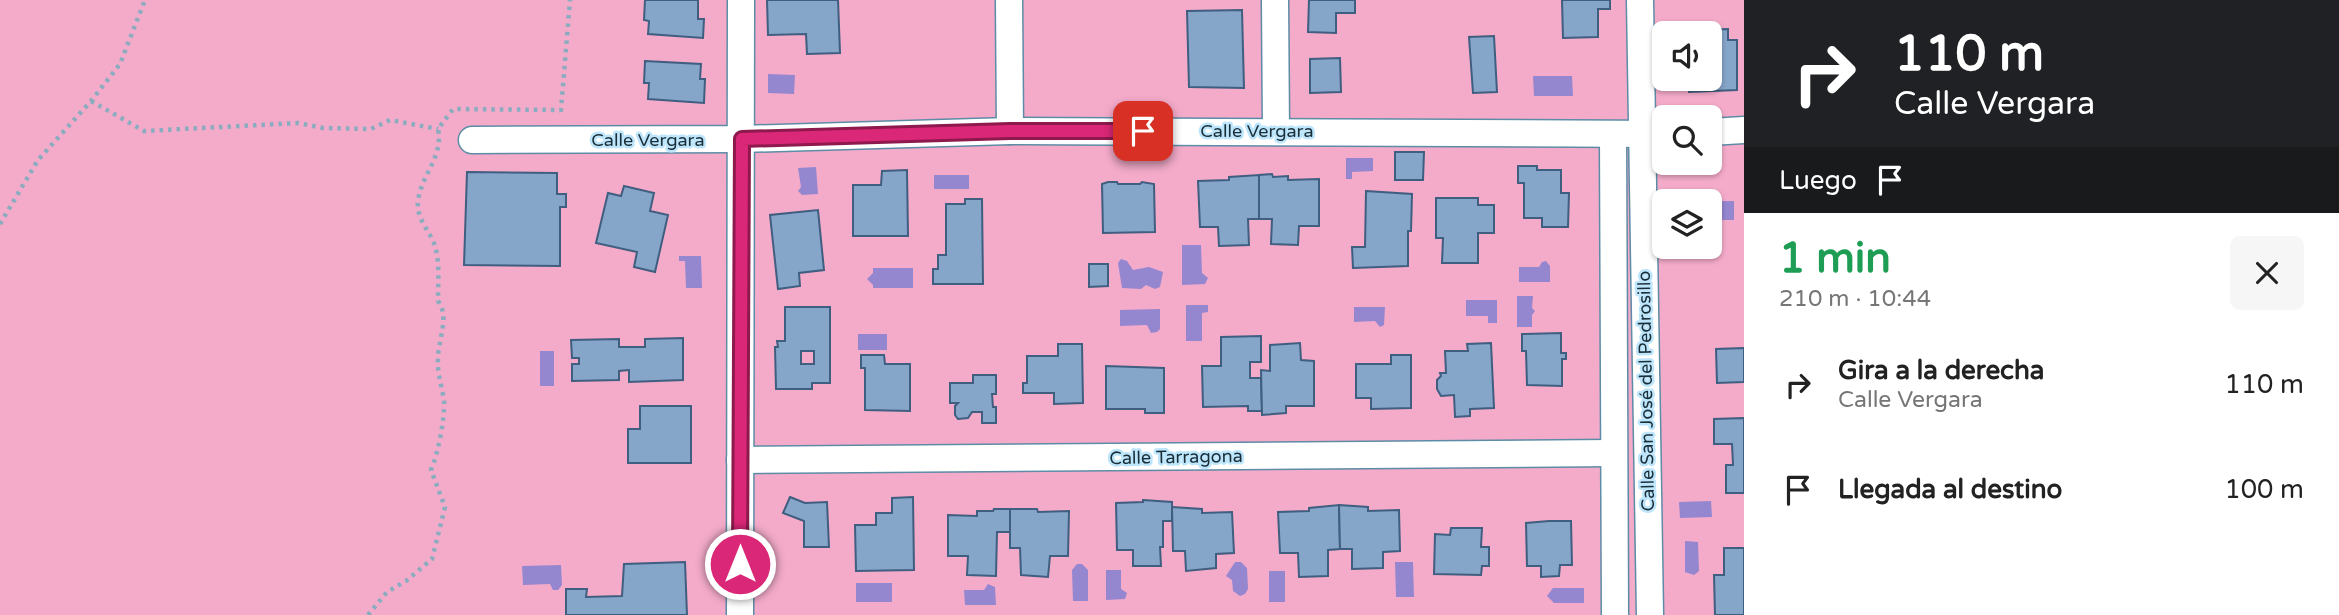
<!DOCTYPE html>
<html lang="es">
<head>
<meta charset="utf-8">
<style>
	body { margin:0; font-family:"Varela Round",sans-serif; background:#f6f6f6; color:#222; height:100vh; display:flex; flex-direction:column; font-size:26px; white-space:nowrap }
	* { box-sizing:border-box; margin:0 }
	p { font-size:23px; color:#767676 }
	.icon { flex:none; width:38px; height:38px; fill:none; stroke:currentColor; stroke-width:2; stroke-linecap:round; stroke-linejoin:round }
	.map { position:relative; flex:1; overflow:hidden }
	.drawer { display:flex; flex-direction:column; background:#fff; width:595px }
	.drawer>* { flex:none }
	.top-card { background:#202124; color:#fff; overflow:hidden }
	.fabs { position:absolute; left:1652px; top:21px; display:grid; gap:14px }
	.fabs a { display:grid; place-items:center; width:70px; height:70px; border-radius:10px; background:#fff; box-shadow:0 2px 5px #0004; font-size:35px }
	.pin { position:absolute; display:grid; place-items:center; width:60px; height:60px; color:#fff; margin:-30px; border-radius:14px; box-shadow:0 4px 10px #0006 }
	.me { position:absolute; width:77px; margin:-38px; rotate:0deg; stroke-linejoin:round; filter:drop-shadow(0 0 5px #0008) }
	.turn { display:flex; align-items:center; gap:24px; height:147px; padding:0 35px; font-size:32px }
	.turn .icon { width:91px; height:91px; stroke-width:2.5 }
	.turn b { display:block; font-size:49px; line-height:60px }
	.then { display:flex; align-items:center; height:66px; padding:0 35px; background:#0003; gap:14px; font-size:26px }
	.round { display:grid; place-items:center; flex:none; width:74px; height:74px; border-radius:10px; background:#f6f6f6 }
	.headline { display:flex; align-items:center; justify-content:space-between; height:119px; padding:0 35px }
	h1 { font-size:42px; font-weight:700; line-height:52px; color:#1e9e55 }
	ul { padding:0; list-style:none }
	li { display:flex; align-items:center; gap:21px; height:105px; padding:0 35px }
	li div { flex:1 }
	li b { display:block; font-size:26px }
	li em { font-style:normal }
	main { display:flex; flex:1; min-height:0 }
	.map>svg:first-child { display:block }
</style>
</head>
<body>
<main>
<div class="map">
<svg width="1744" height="615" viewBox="0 0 1744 615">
	<rect width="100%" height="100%" fill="#bde5fb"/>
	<path fill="#f4abca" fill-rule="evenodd" d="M0 0H1744V615H0ZM1664 33H1710V79H1664ZM1664 117H1710V163H1664ZM1664 201H1710V247H1664Z"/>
	<g fill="#9586d0">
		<polygon points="768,74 795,75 794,94 768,93"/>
		<polygon points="1533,76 1572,76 1573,96 1534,96"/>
		<polygon points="1346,158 1373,158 1373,171 1352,172 1352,179 1346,179"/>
		<polygon points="816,167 818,194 802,195 798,191 801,187 798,168"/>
		<rect x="934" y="175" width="35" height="14"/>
		<polygon points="1695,201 1734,201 1734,220 1710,220 1710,201"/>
		<polygon points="1182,245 1201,245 1202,273 1208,278 1205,284 1182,285"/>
		<polygon points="679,256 701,256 702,288 686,288 685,261 679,261"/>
		<polygon points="1121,259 1127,261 1133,270 1149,267 1163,272 1160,287 1155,289 1146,285 1141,289 1122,288 1118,263"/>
		<polygon points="1546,261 1550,266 1550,282 1519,282 1519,267 1539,267 1542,262"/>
		<polygon points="873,268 913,268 913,288 873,288 873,285 867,279 873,273"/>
		<polygon points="1517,296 1533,296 1532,308 1535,311 1532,315 1532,327 1517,327"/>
		<polygon points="1466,300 1497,300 1497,323 1488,323 1488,316 1466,316"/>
		<polygon points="1186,305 1208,305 1208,312 1202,313 1202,341 1186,341"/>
		<polygon points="1354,307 1385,307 1384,325 1380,327 1375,321 1354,322"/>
		<polygon points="1160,309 1160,329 1157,332 1151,333 1147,325 1120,326 1120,310"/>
		<rect x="858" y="334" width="29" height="16"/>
		<rect x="540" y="351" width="14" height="35"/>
		<polygon points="1711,501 1712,517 1680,518 1679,502"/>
		<polygon points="1685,541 1698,542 1699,571 1694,575 1685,572"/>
		<polygon points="1235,562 1241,562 1247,568 1248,589 1245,594 1240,596 1233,591 1232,580 1226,576"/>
		<polygon points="1395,562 1413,562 1414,597 1396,597"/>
		<polygon points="1077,564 1082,564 1088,570 1088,601 1073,601 1072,570"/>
		<polygon points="561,565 562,585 558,590 553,590 550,584 523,585 522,566"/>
		<polygon points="1106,570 1121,570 1121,589 1127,593 1125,599 1106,600"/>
		<rect x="1269" y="571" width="16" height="31"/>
		<rect x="856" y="583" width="36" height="19"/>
		<polygon points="988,584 995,587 996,605 965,605 964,590 984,590"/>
		<polygon points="1553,588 1584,588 1584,603 1554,603 1547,596"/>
	</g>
	<g fill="#85a5c9" stroke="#405e7f" stroke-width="2" fill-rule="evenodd">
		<polygon points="645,0 698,0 698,19 704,19 703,38 648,34 649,21 644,20"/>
		<polygon points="767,0 838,0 840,53 807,54 806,34 768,35"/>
		<polygon points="1309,0 1355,0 1355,13 1336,13 1336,33 1308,32"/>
		<polygon points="1562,0 1610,0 1610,9 1598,9 1598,37 1563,38"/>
		<polygon points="1242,10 1244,88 1189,87 1187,11"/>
		<polygon points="1728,29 1728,40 1737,40 1737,90 1689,92 1689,79 1710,79 1710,33 1694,33 1694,30"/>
		<polygon points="1494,36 1497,92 1473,93 1469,37"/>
		<polygon points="1340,58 1341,92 1310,93 1310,59"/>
		<polygon points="645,61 701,64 700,79 705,79 704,103 648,99 649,83 644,83"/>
		<polygon points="1395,152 1424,152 1423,180 1395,180"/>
		<polygon points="1518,166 1537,166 1537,170 1561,170 1561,193 1569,193 1568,227 1542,227 1542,218 1524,218 1524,183 1518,183"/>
		<polygon points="907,170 908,236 853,236 853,185 881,185 882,171"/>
		<polygon points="467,172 557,173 557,194 566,194 566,207 560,207 560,266 464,265"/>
		<polygon points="1272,174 1273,177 1288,176 1288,180 1319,179 1319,226 1299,226 1298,245 1271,244 1272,219 1259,219 1259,175"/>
		<polygon points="1259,175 1259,219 1248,219 1249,245 1219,246 1218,227 1200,227 1198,181 1229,180 1229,177"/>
		<polygon points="1108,182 1117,182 1118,184 1140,184 1142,182 1154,184 1155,232 1103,233 1102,184"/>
		<polygon points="624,186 654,193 650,211 668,215 655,272 634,267 637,252 596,243 608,193 621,196"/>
		<polygon points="1366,191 1412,194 1411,231 1408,231 1408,266 1353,268 1352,247 1365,247"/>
		<polygon points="1436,198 1478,198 1478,205 1494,205 1494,233 1478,233 1478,263 1442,263 1443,238 1436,238"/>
		<polygon points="965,199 982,199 983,284 933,284 933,269 938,269 938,255 946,255 946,204 965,204"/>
		<polygon points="818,210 824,270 799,273 800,286 778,289 770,215"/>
		<polygon points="1089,264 1108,264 1108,286 1089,287"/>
		<path d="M785 307H830V383H812V389H776L775 347H778L777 341H785ZM801 351H814V364H801Z"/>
		<polygon points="1561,333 1561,353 1566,353 1566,359 1562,359 1562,386 1527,385 1526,351 1522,351 1522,334"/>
		<polygon points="1261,336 1261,362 1250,362 1250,378 1261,378 1262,411 1248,411 1248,406 1203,407 1202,366 1221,366 1221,337"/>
		<polygon points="683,338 683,380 629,382 629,370 619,371 619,380 572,381 572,364 579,364 579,358 572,358 571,340 619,339 619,347 645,347 645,339"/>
		<polygon points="1300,343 1301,360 1314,361 1314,406 1286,406 1286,413 1262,415 1261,370 1270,371 1270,345"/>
		<polygon points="1491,343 1494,408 1470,409 1470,416 1455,417 1454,395 1441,396 1437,389 1437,380 1441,376 1440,373 1446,373 1445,351 1468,351 1467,344"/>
		<polygon points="1058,344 1082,344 1083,403 1054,404 1054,393 1023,393 1023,383 1027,383 1027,356 1058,356"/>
		<polygon points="1744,348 1744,382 1717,383 1716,349"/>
		<polygon points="861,355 884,355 885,364 910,364 910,411 865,410 865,368 861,368"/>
		<polygon points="1391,355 1411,355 1411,408 1371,409 1371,398 1356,398 1356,364 1391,364"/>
		<polygon points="1106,366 1164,368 1164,413 1145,413 1145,409 1106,409"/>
		<polygon points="973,375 996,375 996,394 992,394 993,407 996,407 996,423 982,423 982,412 972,412 968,418 958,419 955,415 955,406 958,403 950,403 950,383 973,383"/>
		<polygon points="640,406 691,406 691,463 628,463 628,429 640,429"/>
		<polygon points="1744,418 1744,493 1726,493 1726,465 1733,465 1732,444 1714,444 1714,419"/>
		<polygon points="790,497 805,503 827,502 829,547 804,547 804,521 783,513"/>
		<polygon points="913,497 914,570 856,571 855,525 876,525 876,513 892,513 892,498"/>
		<polygon points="1143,500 1172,502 1172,521 1163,521 1163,547 1160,547 1161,566 1133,566 1133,550 1117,550 1116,503 1143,502"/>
		<polygon points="1339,505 1340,549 1328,550 1328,576 1299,577 1298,553 1280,553 1278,512 1309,511 1309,508"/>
		<polygon points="1339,505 1368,507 1368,511 1399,510 1400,551 1383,552 1383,568 1352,569 1352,549 1340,549"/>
		<polygon points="1172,507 1202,509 1202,513 1232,512 1234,553 1216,554 1216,568 1186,571 1185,551 1173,551"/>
		<polygon points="994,509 1010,509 1010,532 997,532 996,576 967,575 968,556 948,556 948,515 977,516 977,511 993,511"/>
		<polygon points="1010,509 1037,509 1038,512 1069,511 1068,556 1050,556 1048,577 1021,575 1020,548 1010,548"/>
		<polygon points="1549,521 1571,521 1572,565 1560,565 1559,576 1541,577 1541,566 1527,566 1526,523"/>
		<polygon points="1451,528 1482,528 1481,547 1489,547 1489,566 1482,566 1481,575 1434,574 1435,534 1450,535"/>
		<polygon points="1724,548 1744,548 1744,615 1715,615 1714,575 1724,575"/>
		<polygon points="685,562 687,615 566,615 566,589 587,589 586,597 622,596 624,564"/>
	</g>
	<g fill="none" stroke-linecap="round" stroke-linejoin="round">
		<g stroke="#5c8ca6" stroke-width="29">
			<g id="minor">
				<polyline points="1009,0 1010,131"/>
				<polyline points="1275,0 1276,130"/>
				<polyline points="1640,0 1650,615"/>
				<polyline points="1710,132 1744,130"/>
				<polyline points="1613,135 1615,615"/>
				<polyline points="472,140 742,139 1010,131 1664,134"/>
				<polyline points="740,460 1613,453"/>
				<polyline points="740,615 741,0"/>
			</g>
		</g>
		<g stroke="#8bacbf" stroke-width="4.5" stroke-dasharray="3.5 5" stroke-linecap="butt">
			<polyline points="91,101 144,131 298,123 323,128 371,129 390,120 438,129"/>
			<polyline points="0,224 38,160 91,101 120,64 145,0"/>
			<path d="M368 615 387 592 406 581 432 559 445 507 431 470C438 454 445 418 444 401 442 386 437 373 438 358 438 341 450 316 438 301 438 283 440 263 435 246 430 231 416 219 418 201 421 175 444 156 438 129L453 109 561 110 570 0"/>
		</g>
		<use href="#minor" stroke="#fff" stroke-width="26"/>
	</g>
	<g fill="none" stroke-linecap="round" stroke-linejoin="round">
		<g stroke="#8e194d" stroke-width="18">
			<polyline id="route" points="740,564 742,139 1010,131 1143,131"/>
		</g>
		<use href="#route" stroke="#db2777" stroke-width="12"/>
	</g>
	<g text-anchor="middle" stroke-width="5" stroke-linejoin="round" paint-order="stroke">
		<g font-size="18" fill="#1a2e38" stroke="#bde5fb">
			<text x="1257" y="137">Calle Vergara</text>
			<text x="648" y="146">Calle Vergara</text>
			<text transform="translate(1646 391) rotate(-91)" y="6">Calle San José del Pedrosillo</text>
			<text transform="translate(1176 457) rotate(-1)" y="6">Calle Tarragona</text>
		</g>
	</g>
</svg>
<div class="fabs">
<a><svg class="icon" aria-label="sound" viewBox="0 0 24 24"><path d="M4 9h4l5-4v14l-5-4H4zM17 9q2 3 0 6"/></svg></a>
<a><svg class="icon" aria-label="search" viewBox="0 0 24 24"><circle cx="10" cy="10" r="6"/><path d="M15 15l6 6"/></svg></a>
<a><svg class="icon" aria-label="layers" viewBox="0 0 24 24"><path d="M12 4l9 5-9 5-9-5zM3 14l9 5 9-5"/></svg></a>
</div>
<div class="pin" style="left:1143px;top:131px;background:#d93025"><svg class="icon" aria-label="arrive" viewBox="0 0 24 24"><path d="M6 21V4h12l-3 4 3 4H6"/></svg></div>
<svg class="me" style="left:740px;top:564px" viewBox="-20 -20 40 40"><circle r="17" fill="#db2777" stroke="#fff" stroke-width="3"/><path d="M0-11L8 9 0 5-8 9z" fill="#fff"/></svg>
</div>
<section class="drawer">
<div class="top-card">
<div class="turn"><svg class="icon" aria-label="right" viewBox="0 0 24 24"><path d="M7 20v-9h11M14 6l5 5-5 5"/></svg><div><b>110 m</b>Calle Vergara</div></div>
<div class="then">Luego<svg class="icon" aria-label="arrive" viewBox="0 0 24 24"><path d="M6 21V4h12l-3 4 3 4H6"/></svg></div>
</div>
<div class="headline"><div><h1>1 min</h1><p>210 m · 10:44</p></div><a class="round"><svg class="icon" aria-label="close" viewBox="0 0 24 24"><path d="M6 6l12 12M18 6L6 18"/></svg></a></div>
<ul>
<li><svg class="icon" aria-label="right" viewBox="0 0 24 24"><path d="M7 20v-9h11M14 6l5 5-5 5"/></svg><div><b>Gira a la derecha</b><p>Calle Vergara</p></div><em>110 m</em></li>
<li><svg class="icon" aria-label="arrive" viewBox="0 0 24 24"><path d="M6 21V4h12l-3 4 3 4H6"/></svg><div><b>Llegada al destino</b></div><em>100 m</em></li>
</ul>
</section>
</main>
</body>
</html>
